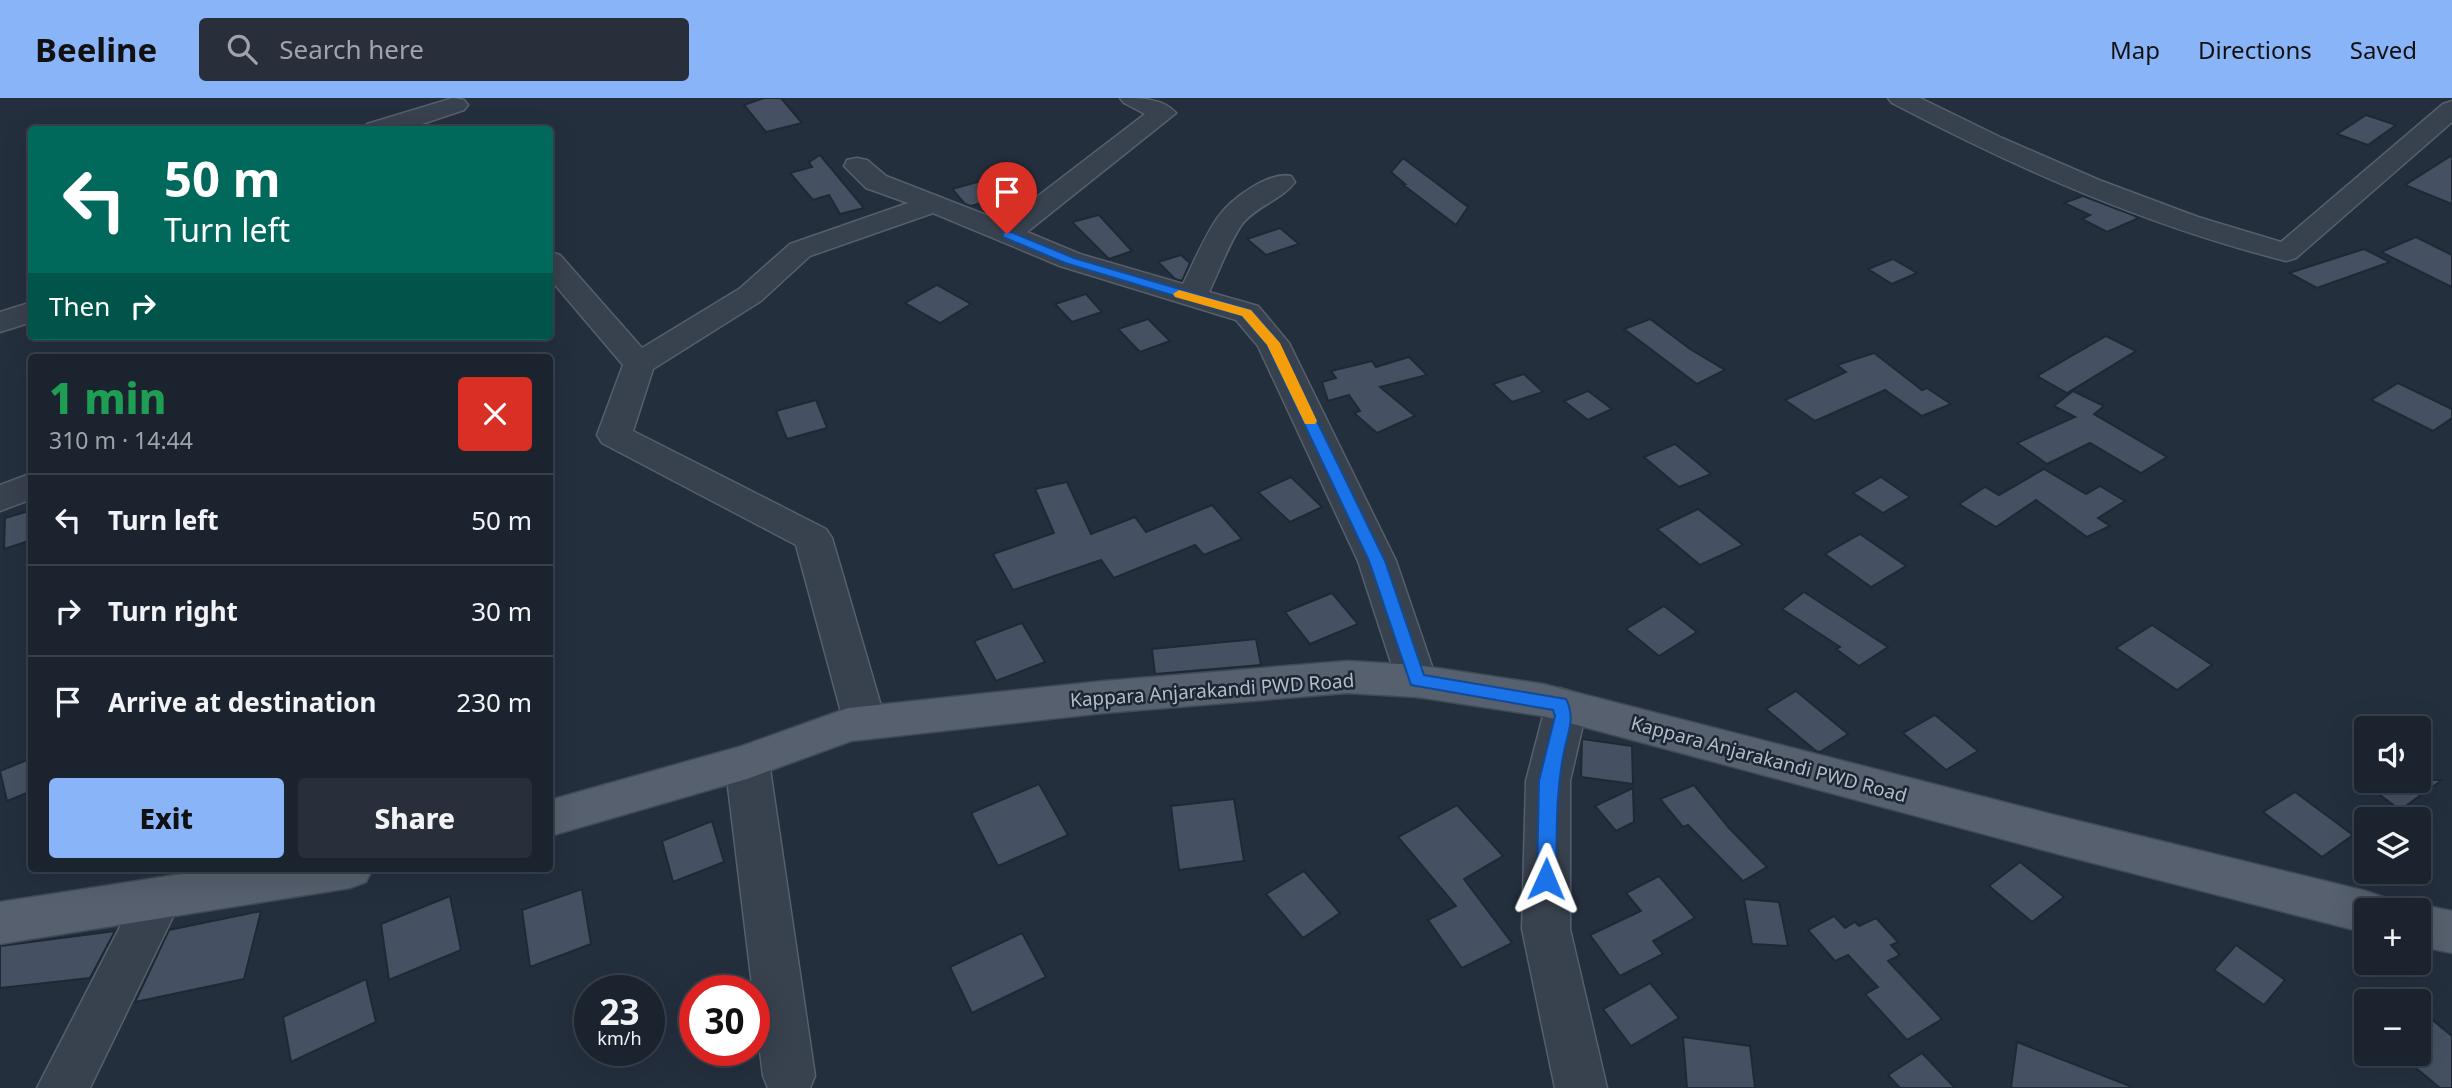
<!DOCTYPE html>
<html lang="en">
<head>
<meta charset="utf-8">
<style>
	body { margin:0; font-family:"Noto Sans",sans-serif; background:#282f3a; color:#f1f3f6; height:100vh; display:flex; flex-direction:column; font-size:26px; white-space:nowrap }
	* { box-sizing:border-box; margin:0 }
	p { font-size:23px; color:#a0a4aa }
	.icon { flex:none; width:38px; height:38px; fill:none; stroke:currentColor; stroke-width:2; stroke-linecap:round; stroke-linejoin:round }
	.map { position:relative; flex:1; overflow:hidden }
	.side { position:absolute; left:28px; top:256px; width:525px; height:518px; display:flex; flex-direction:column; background:#1b232e; border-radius:7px; box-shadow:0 7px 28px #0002,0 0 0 2px #39404a }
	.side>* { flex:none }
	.guide { position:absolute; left:28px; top:28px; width:525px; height:214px; border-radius:7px; box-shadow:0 7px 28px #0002,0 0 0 2px #39404a; background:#00695c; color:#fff; overflow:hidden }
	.buttons { position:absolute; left:2354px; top:618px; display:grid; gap:14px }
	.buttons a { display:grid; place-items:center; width:77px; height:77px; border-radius:7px; background:#1b232e; box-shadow:0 7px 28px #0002,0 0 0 2px #39404a; font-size:35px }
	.speed { position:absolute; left:574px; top:877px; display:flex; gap:14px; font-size:35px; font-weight:700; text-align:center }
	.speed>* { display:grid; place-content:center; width:91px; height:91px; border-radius:50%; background:#1b232e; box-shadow:0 7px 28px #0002,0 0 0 2px #39404a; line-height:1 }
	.speed small { font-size:18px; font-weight:400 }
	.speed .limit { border:10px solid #d22; background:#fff; color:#111 }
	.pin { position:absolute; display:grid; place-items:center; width:60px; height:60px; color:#fff; margin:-72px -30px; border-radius:50% 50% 50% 0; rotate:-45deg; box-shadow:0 0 7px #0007 }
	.pin .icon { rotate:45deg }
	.me { position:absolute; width:77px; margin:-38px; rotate:1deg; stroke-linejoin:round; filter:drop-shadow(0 0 5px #0008) }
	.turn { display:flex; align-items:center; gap:24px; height:147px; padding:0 21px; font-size:32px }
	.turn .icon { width:91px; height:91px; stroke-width:2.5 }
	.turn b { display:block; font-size:49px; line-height:60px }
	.then { display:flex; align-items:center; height:66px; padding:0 21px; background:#0003; gap:14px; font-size:26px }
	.round { display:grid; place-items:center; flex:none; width:74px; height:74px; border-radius:7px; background:#282f3a }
	.headline { display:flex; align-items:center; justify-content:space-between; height:119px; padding:0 21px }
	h1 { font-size:42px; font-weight:800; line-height:52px; color:#1e9e55 }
	.primary-button { display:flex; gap:14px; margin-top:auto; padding:14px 21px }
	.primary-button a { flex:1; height:80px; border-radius:7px; background:#8ab4f8; color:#111; font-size:28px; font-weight:800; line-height:80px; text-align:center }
	.primary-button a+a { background:#282f3a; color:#f1f3f6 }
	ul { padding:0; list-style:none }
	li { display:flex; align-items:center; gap:21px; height:91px; padding:0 21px; border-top:2px solid #39404a }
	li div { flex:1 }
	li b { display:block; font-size:26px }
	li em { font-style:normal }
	header { display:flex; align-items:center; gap:42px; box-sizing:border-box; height:98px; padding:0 35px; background:#8ab4f8; color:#111 }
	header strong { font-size:33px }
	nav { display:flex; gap:38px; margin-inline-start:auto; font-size:24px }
	.search { width:490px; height:63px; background:#282f3a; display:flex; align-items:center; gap:18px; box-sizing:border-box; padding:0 24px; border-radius:7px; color:#a0a4aa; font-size:26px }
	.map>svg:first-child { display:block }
</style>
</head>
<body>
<header>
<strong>Beeline</strong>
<div class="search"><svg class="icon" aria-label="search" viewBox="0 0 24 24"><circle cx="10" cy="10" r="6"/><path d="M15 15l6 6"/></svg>Search here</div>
<nav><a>Map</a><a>Directions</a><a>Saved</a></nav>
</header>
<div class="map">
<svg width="2452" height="990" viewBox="0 0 2452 990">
	<rect width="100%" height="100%" fill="#242f3e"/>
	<g fill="#455162" stroke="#1f2835" stroke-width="2">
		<polygon points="764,0 781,0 802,25 766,34 744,7"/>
		<polygon points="2366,17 2396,27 2368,47 2337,36"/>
		<polygon points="820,57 864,110 840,116 829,97 813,102 790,75 812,69 809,64"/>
		<polygon points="2452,57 2452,106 2405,87"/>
		<polygon points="1403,60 1468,109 1456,127 1402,86 1405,86 1391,74"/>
		<polygon points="988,81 1005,98 971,108 965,106 952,91"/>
		<polygon points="2083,98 2133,117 2139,120 2107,134 2082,121 2090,117 2064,105"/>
		<polygon points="1099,117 1132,153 1109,161 1072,124"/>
		<polygon points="1280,130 1299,146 1266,157 1247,141"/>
		<polygon points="2416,139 2452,157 2452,189 2381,154"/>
		<polygon points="2364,151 2390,164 2317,190 2289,175"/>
		<polygon points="1181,157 1190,165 1182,183 1175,181 1158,164"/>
		<polygon points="1893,161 1917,175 1892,186 1868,171"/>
		<polygon points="937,187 971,206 940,225 905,205"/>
		<polygon points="1086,196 1102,214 1072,224 1055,206"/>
		<polygon points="1148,221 1170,243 1140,254 1118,231"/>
		<polygon points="1650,221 1690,251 1725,272 1697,286 1624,231"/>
		<polygon points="2106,238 2136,253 2067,295 2037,278"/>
		<polygon points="1874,255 1922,292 1927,290 1951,306 1922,318 1885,292 1815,323 1785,302 1846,274 1837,267"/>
		<polygon points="1409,259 1427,277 1380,289 1415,318 1377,335 1354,315 1360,313 1349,297 1328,303 1322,284 1336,280 1331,273 1372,263 1376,269"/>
		<polygon points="1524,276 1543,294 1512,304 1493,286"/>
		<polygon points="2398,285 2452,311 2452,320 2433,333 2371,302"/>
		<polygon points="1588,293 1612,311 1588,322 1564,303"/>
		<polygon points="2073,293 2104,308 2094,316 2167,359 2141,375 2090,345 2047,366 2017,345 2075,319 2054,308"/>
		<polygon points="816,302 827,330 787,341 776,313"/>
		<polygon points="1675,346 1711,376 1679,389 1644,359"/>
		<polygon points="2044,371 2086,396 2100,388 2125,403 2098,420 2110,428 2087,439 2036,402 1996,429 1959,406 1985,389 1999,397"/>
		<polygon points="1291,379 1322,409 1290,424 1258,394"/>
		<polygon points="1881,379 1910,399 1883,415 1853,395"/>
		<polygon points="1067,384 1091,436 1135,419 1146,434 1212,407 1242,441 1204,457 1195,447 1114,480 1101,462 1013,492 993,456 1054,435 1035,391"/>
		<polygon points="1698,411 1743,447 1700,467 1657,431"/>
		<polygon points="32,412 32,442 4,451 5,420"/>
		<polygon points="1860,436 1906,468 1871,489 1825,456"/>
		<polygon points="1804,494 1888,549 1859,568 1836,551 1840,549 1782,511"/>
		<polygon points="1332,495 1358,526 1310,546 1285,514"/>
		<polygon points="1664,508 1697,534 1659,558 1626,531"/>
		<polygon points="1022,525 1045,564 996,583 974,543"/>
		<polygon points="2152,527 2212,567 2177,592 2116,550"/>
		<polygon points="1256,541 1261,567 1155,576 1152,551"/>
		<polygon points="1796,593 1848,636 1820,654 1816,653 1766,611"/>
		<polygon points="1935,617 1978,653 1946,672 1903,635"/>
		<polygon points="1582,641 1632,648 1633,686 1581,679"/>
		<polygon points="32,660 32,693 7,703 0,673"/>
		<polygon points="2360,682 2442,682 2400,712"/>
		<polygon points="1039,686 1068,737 998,768 971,715"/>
		<polygon points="1694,687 1729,730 1767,769 1743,783 1688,727 1683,729 1660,701"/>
		<polygon points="1633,690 1634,724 1616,733 1595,708"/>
		<polygon points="2295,694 2353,737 2322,759 2263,714"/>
		<polygon points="1234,701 1244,763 1179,772 1171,708"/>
		<polygon points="1457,707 1503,758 1464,781 1512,845 1462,870 1428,822 1456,808 1398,739"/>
		<polygon points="712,723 724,764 673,784 662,743"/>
		<polygon points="2020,764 2064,799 2032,824 1989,788"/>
		<polygon points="1304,773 1340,815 1303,840 1266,796"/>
		<polygon points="1659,778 1695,820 1653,843 1663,856 1620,878 1590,837 1641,813 1626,795"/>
		<polygon points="582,791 591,846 530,869 522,812"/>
		<polygon points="450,798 461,852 389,882 381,826"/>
		<polygon points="1744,801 1779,804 1788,848 1752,846"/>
		<polygon points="261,813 244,881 135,904 169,832"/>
		<polygon points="1834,818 1845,830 1855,824 1859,828 1876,820 1898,844 1891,847 1900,857 1888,863 1942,921 1907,942 1865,896 1878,889 1848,857 1835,863 1808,832"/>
		<polygon points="115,833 90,880 0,890 0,848"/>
		<polygon points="1022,835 1046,879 972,915 950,869"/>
		<polygon points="2236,847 2285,882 2264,907 2214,872"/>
		<polygon points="366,881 376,924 291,964 283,919"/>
		<polygon points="1650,885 1679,920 1631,948 1603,911"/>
		<polygon points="2418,910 2452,938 2452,990 2440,990 2399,956 2418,956"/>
		<polygon points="1683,939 1750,948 1755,990 1687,990"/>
		<polygon points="2017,944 2130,988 2130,990 2011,990"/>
		<polygon points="1922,955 1955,990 1900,990 1888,977"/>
	</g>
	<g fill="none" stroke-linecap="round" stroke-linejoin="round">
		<g stroke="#565f6c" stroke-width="3">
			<g id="minor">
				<polygon points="453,0 464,2 468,7 464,12 404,32 363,32 367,26"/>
				<path d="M1120 0C1140 0 1163 0 1176 15L1027 134 1080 156 1183 186C1194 164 1204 139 1218 119 1231 101 1269 73 1291 78L1295 84C1283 101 1257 108 1243 125 1230 142 1219 174 1209 194L1258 208 1289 245 1396 463 1437 583 1431 594 1417 599 1403 594 1397 583 1358 463 1258 248 1236 222 1060 168 933 115 810 158 761 203 653 271 633 333 826 431 832 440 886 625 880 637 865 641 850 637 844 625 796 447 602 345 597 337 623 267 550 181V154L560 157 642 250 739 191 790 146 908 105 866 90 844 68 847 62 857 60 867 62 886 78 1004 124 1145 16 1124 5Z"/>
				<path d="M1888 0H1920L2002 40 2099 82 2198 119 2281 144 2443 6 2452 3V24L2296 160 2286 163C2148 128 2018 71 1892 5Z"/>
				<polygon points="32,204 32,224 0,234 0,214"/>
				<polygon points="32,375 32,401 0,413 0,387"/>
				<polygon points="1560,590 1575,595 1585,618 1570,683 1570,831 1607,990 1555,990 1522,831 1526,683 1543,618 1539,606 1545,595"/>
				<polygon points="747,647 762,652 769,664 815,978 810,990 768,990 763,978 725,664 732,652"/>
				<polygon points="158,782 175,788 181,802 90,990 37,990 141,788"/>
			</g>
		</g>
		<g stroke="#414a57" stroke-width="3">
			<g id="major">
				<polygon points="1347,563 1417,567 1543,586 2062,719 2366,793 2383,799 2389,812 2366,812 2366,835 2062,757 1543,618 1417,599 1347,595 1104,615 851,643 747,681 550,738 550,702 742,648 848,610 1104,583"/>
				<polygon points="221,770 373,770 366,784 350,790 0,846 0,804"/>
				<polygon points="2418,806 2452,813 2452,855 2418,848 2418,812 2401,812"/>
			</g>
		</g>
		<use href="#minor" fill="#38414e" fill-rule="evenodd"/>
		<use href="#major" fill="#56606e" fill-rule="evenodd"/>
	</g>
	<path fill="#1a73e8" stroke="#114b97" stroke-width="2" d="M1003 134H1011L1074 160 1251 212 1278 243 1385 463 1424 577 1560 600 1566 601C1575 618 1569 632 1565 649 1555 693 1557 737 1556 781L1553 787 1546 790 1540 787 1537 781 1539 683 1555 618 1553 612 1411 587 1369 463 1267 247 1242 218 1065 165 1003 139Z"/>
	<polygon fill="#f59e0b" points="1179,192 1251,212 1280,245 1317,323 1315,326 1305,326 1267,247 1242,218 1175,199 1173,196"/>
	<g text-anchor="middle" stroke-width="5" stroke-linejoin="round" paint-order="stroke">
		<g font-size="19" fill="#b4bcc9" stroke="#1d2633">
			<text transform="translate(1212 592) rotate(-4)" y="7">Kappara Anjarakandi PWD Road</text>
			<text transform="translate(1769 661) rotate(15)" y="7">Kappara Anjarakandi PWD Road</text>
		</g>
	</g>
</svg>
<div class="buttons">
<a><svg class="icon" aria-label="sound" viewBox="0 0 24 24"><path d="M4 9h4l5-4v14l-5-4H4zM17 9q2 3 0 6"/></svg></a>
<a><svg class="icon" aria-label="layers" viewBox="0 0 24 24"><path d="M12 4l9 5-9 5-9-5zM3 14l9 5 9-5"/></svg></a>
<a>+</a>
<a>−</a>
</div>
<div class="speed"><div>23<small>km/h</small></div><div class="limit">30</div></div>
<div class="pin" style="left:1007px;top:136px;background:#d93025"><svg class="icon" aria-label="arrive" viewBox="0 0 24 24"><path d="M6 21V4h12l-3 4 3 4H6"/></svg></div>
<svg class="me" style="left:1546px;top:781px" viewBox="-20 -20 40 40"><path d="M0-17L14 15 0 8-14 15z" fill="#1a73e8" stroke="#fff" stroke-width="4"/></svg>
<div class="guide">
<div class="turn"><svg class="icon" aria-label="left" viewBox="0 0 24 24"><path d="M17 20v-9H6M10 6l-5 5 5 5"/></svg><div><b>50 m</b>Turn left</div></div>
<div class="then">Then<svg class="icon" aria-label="right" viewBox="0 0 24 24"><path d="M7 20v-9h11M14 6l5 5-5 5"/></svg></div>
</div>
<section class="side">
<div class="headline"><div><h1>1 min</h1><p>310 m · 14:44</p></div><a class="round" style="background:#d93025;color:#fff"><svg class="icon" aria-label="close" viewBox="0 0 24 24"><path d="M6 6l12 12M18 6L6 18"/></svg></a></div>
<ul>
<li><svg class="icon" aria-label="left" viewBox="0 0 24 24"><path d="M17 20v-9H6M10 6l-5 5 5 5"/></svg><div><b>Turn left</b></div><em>50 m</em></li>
<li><svg class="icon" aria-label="right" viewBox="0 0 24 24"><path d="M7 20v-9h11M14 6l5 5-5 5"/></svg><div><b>Turn right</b></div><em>30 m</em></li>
<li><svg class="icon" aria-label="arrive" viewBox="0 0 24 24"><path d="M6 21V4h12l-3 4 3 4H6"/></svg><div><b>Arrive at destination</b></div><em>230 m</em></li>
</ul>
<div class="primary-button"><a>Exit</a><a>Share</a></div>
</section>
</div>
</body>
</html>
